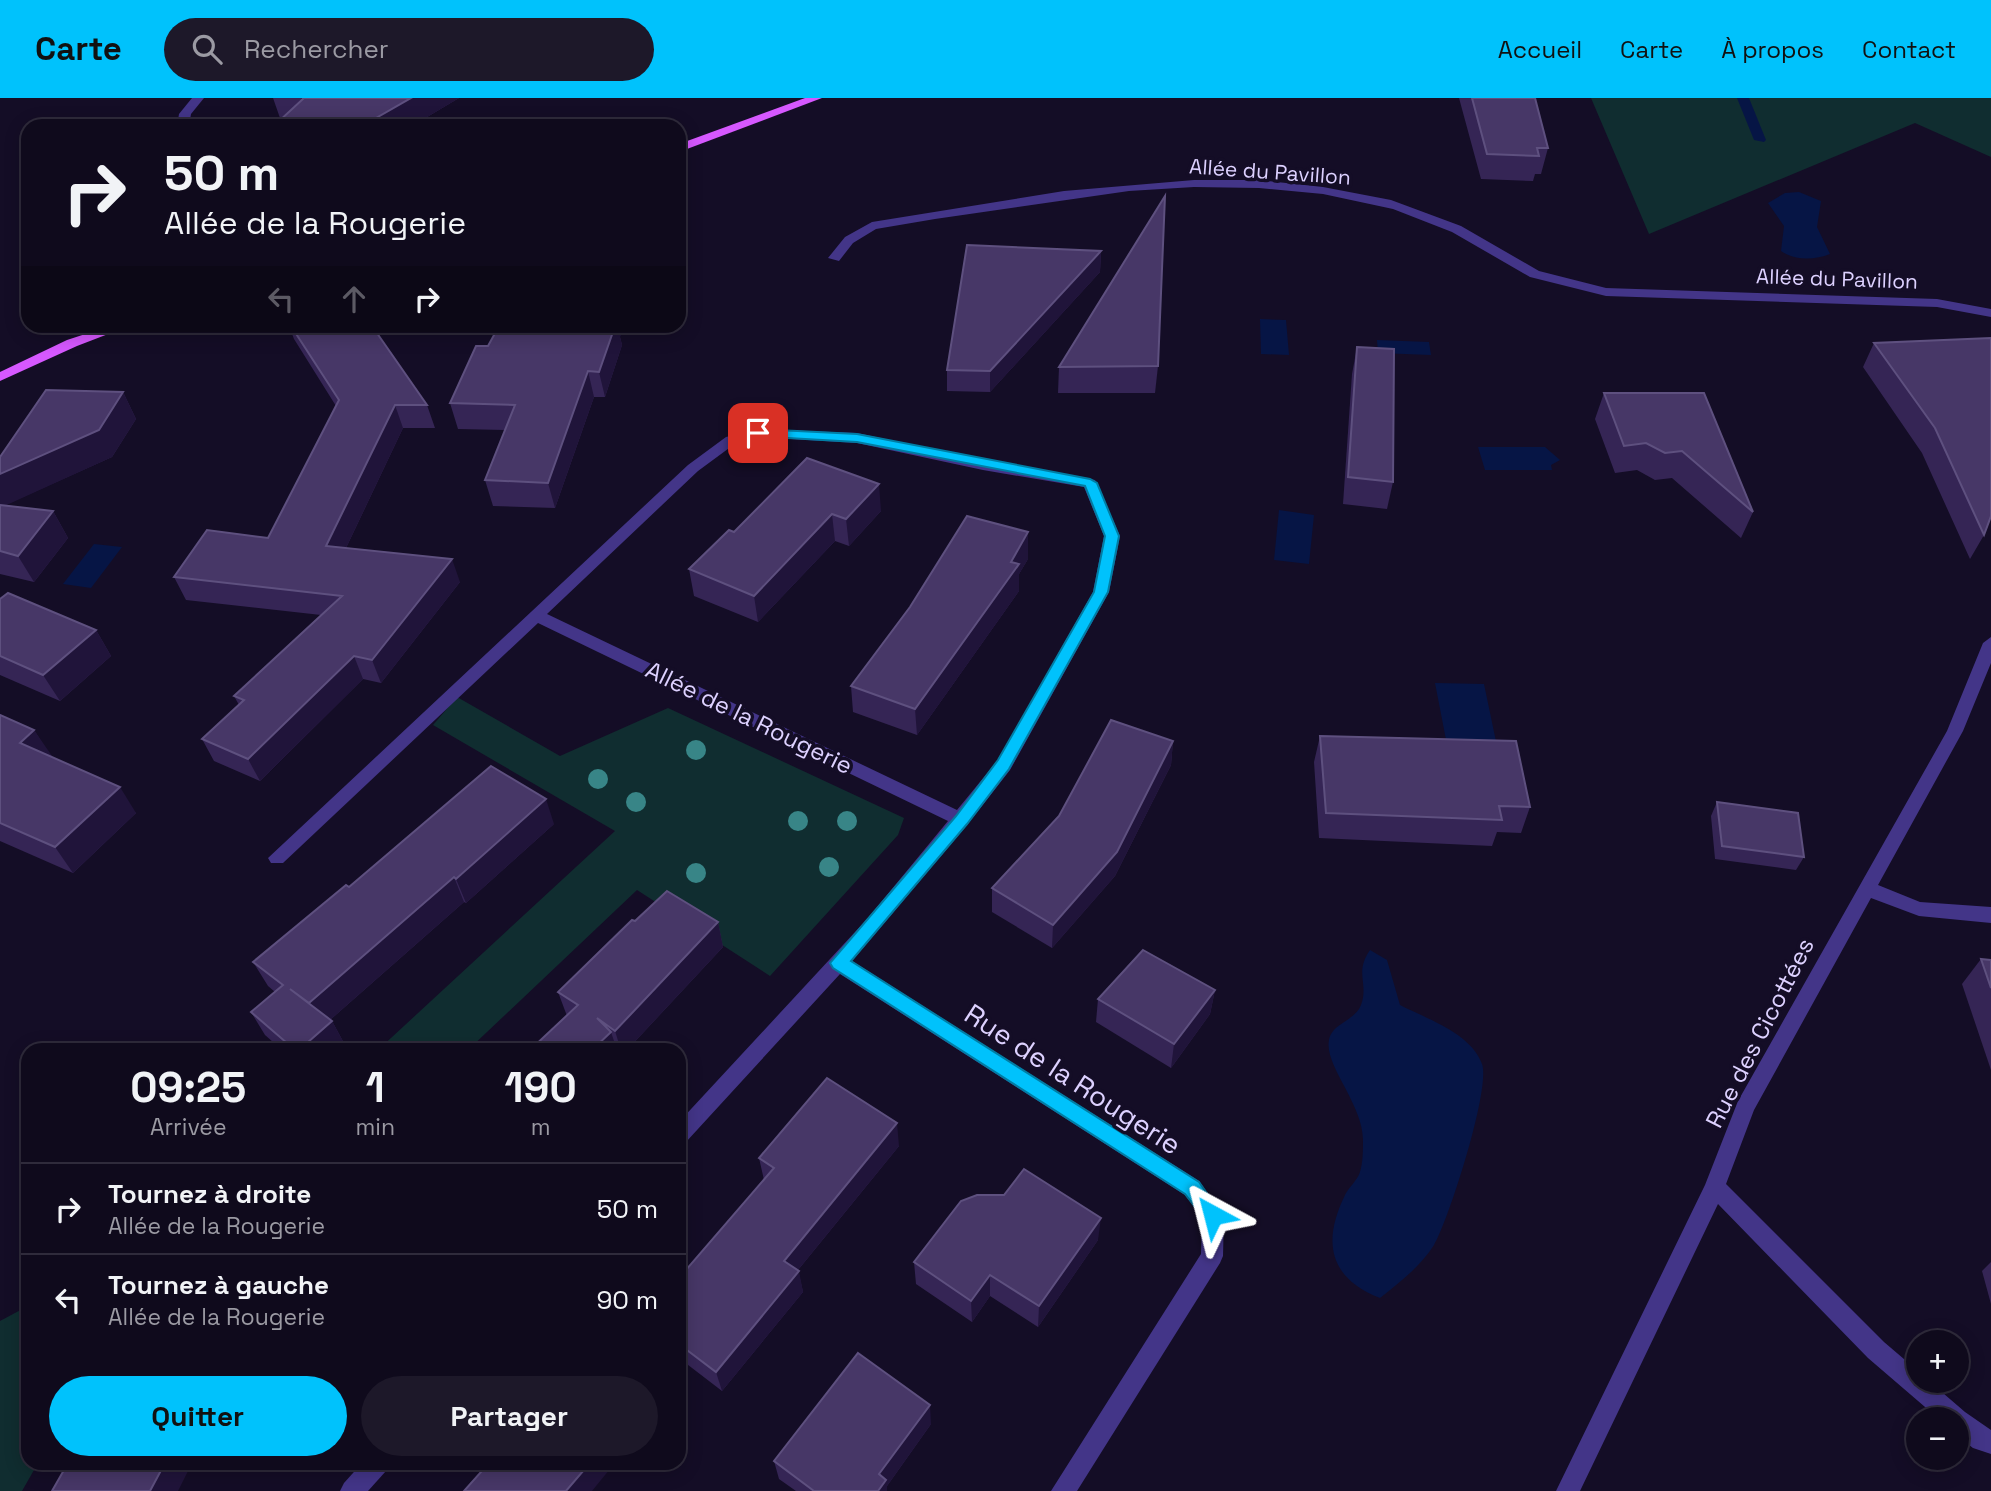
<!DOCTYPE html>
<html lang="fr">
<head>
<meta charset="utf-8">
<style>
	body { margin:0; font-family:"Space Grotesk",sans-serif; background:#1d1829; color:#f1f3f6; height:100vh; display:flex; flex-direction:column; font-size:26px; white-space:nowrap }
	* { box-sizing:border-box; margin:0 }
	p { font-size:23px; color:#9b9aa3 }
	.icon { flex:none; width:38px; height:38px; fill:none; stroke:currentColor; stroke-width:2; stroke-linecap:round; stroke-linejoin:round }
	.map { position:relative; flex:1; overflow:hidden }
	.sheet { position:absolute; left:21px; top:945px; width:665px; height:427px; display:flex; flex-direction:column; background:#0f0a1c; border-radius:21px; box-shadow:0 4px 18px #0003,0 0 0 2px #2f2b3b }
	.sheet>* { flex:none }
	.banner { position:absolute; left:21px; top:21px; width:665px; height:214px; border-radius:21px; box-shadow:0 4px 18px #0003,0 0 0 2px #2f2b3b; background:#0f0a1c; color:#f1f3f6; overflow:hidden }
	.buttons { position:absolute; left:1906px; top:1232px; display:grid; gap:14px }
	.buttons a { display:grid; place-items:center; width:63px; height:63px; border-radius:50%; background:#0f0a1c; box-shadow:0 4px 18px #0003,0 0 0 2px #2f2b3b; font-size:35px }
	.pin { position:absolute; display:grid; place-items:center; width:60px; height:60px; color:#fff; margin:-30px; border-radius:14px; box-shadow:0 4px 10px #0006 }
	.me { position:absolute; width:77px; margin:-38px; rotate:322deg; stroke-linejoin:round; filter:drop-shadow(0 0 5px #0008) }
	.turn { display:flex; align-items:center; gap:24px; height:147px; padding:0 28px; font-size:32px }
	.turn .icon { width:91px; height:91px; stroke-width:2.5 }
	.turn b { display:block; font-size:49px; line-height:60px }
	.lanes { display:flex; align-items:center; height:66px; padding:0 28px; background:#0003; justify-content:center; gap:35px; direction:ltr }
	.lanes .off { opacity:.35 }
	.eta { display:flex; justify-content:space-evenly; align-items:center; height:119px; text-align:center }
	.eta b { font-size:42px; font-weight:700; line-height:49px }
	.primary-button { display:flex; gap:14px; margin-top:auto; padding:14px 28px }
	.primary-button a { flex:1; height:80px; border-radius:42px; background:#00c2fc; color:#111; font-size:28px; font-weight:700; line-height:80px; text-align:center }
	.primary-button a+a { background:#1d1829; color:#f1f3f6 }
	ul { padding:0; list-style:none }
	li { display:flex; align-items:center; gap:21px; height:91px; padding:0 28px; border-top:2px solid #2f2b3b }
	li div { flex:1 }
	li b { display:block; font-size:26px }
	li em { font-style:normal }
	header { display:flex; align-items:center; gap:42px; box-sizing:border-box; height:98px; padding:0 35px; background:#00c2fc; color:#111 }
	header strong { font-size:33px }
	nav { display:flex; gap:38px; margin-inline-start:auto; font-size:24px }
	.search { width:490px; height:63px; background:#1d1829; display:flex; align-items:center; gap:18px; box-sizing:border-box; padding:0 24px; border-radius:38px; color:#9b9aa3; font-size:26px }
	.map>svg:first-child { display:block }
</style>
</head>
<body>
<header>
<strong>Carte</strong>
<div class="search"><svg class="icon" aria-label="search" viewBox="0 0 24 24"><circle cx="10" cy="10" r="6"/><path d="M15 15l6 6"/></svg>Rechercher</div>
<nav><a>Accueil</a><a>Carte</a><a>À propos</a><a>Contact</a></nav>
</header>
<div class="map">
<svg width="1991" height="1393" viewBox="0 0 1991 1393">
	<rect width="100%" height="100%" fill="#140d26"/>
	<g fill="#102d30">
		<polygon points="1591,0 1991,0 1991,59 1915,25 1649,136"/>
		<polygon points="457,599 560,658 668,610 904,720 898,737 770,878 637,792 468,952 378,952 615,733 433,627"/>
		<polygon points="28,1208 28,1365 38,1365 22,1393 0,1393 0,1223"/>
	</g>
	<g fill="#061545">
		<path d="M1799 94 1821 103 1817 129 1830 156C1815 162 1795 163 1781 153L1784 128 1768 105 1785 95Z"/>
		<polygon points="1260,221 1286,222 1289,257 1261,256"/>
		<polygon points="1377,242 1429,244 1431,257 1378,255"/>
		<polygon points="1478,349 1545,349 1560,362 1551,367 1552,372 1485,372"/>
		<polygon points="1279,412 1314,417 1309,466 1274,462"/>
		<polygon points="94,446 122,449 91,490 63,486"/>
		<polygon points="1435,585 1484,586 1498,653 1448,652"/>
		<path d="M1370 852 1387 862 1400 907C1427 921 1471 935 1482 966 1491 990 1448 1124 1434 1147 1420 1169 1400 1184 1380 1200 1329 1180 1322 1144 1345 1097 1349 1089 1357 1083 1360 1074 1363 1064 1363 1053 1363 1042 1363 1006 1324 967 1329 942 1332 925 1355 923 1361 907 1369 885 1354 875 1370 852Z"/>
	</g>
	<g fill="none" stroke-linecap="round" stroke-linejoin="round">
		<polygon fill="#061545" fill-rule="evenodd" points="1737,0 1749,0 1766,42 1764,44 1754,42"/>
		<g fill="#433588" fill-rule="evenodd">
			<polygon points="192,0 204,0 191,16 189,28 177,28 179,16"/>
			<polygon points="1194,82 1259,82 1323,89 1391,102 1461,128 1539,173 1606,190 1937,201 1991,211 1991,219 1937,209 1606,198 1530,179 1452,134 1393,111 1323,96 1259,90 1194,89 1129,93 935,121 876,131 853,145 839,163 828,160 845,139 872,124 1064,93"/>
			<path d="M758 331 857 335 983 362 1095 382 1120 438 1109 494 1010 672 967 727 852 863 1199 1083 1224 1117 1223 1158 1220 1165 1077 1393H1051L1201 1156 1202 1120 1185 1097 840 876 686 1044 679 1047V1024L868 820 948 723 538 525 283 765H271L268 760 688 367 726 339ZM758 339 857 345 983 372 1084 389 1104 438 1093 494 998 662 957 712 547 516 698 373 736 345Z"/>
			<polygon points="1991,539 1991,565 1963,633 1878,787 1920,804 1991,809 1991,825 1919,818 1871,800 1754,1012 1726,1086 1884,1244 1918,1273 1918,1283 1929,1283 1965,1314 1991,1332 1991,1356 1973,1350 1956,1337 1956,1321 1939,1321 1868,1260 1718,1106 1580,1393 1556,1393 1705,1087 1738,1003 1947,633 1983,545"/>
			<polygon points="362,1365 390,1365 386,1373 368,1393 340,1393 344,1385"/>
		</g>
		<g fill="#d658ff" fill-rule="evenodd">
			<polygon points="805,0 822,0 679,54 679,46"/>
			<polygon points="110,228 129,228 77,248 0,283 0,274 67,242"/>
		</g>
	</g>
	<g fill="#388587">
		<circle cx="696" cy="652" r="10"/>
		<circle cx="598" cy="681" r="10"/>
		<circle cx="636" cy="704" r="10"/>
		<circle cx="798" cy="723" r="10"/>
		<circle cx="847" cy="723" r="10"/>
		<circle cx="829" cy="769" r="10"/>
		<circle cx="696" cy="775" r="10"/>
	</g>
	<g fill="#352555">
		<polygon points="273,0 459,0 412,28 280,28 278,24 282,21 280,20"/>
		<polygon points="1459,0 1535,0 1548,50 1541,76 1535,76 1533,83 1481,81"/>
		<polygon points="1101,153 1100,174 990,294 947,293 947,272"/>
		<polygon points="289,228 372,228 427,307 435,330 403,330 346,450 460,484 381,585 363,581 260,683 214,663 202,641 239,607 234,598 321,517 186,502 174,479 268,440 336,308 294,241"/>
		<polygon points="620,239 622,247 605,299 594,299 555,410 493,408 485,382 505,332 458,331 450,305 488,248"/>
		<polygon points="1991,240 1984,437 1970,461 1922,355 1863,269 1874,245"/>
		<polygon points="1357,249 1393,384 1387,411 1343,406 1352,276"/>
		<polygon points="1158,268 1155,295 1058,295 1059,269"/>
		<polygon points="123,294 136,321 112,359 5,407 53,413 68,440 34,484 0,476 0,359"/>
		<polygon points="1604,295 1704,295 1753,414 1741,440 1672,380 1655,382 1637,372 1615,375 1595,321"/>
		<polygon points="807,360 881,413 849,448 835,443 758,524 694,498 689,471 734,434"/>
		<polygon points="1028,461 1019,476 1019,493 917,637 853,614 851,588 910,509"/>
		<polygon points="0,501 96,532 111,558 60,603 0,577"/>
		<polygon points="0,617 34,632 51,659 136,715 73,775 0,743"/>
		<polygon points="1320,638 1530,709 1521,735 1497,734 1492,748 1319,740 1314,664"/>
		<polygon points="1173,643 1171,667 1115,778 1052,850 992,814 992,790"/>
		<polygon points="1717,704 1804,759 1796,772 1715,761 1711,718"/>
		<polygon points="554,726 466,805 464,804 330,922 332,923 345,947 339,952 282,952 265,937 251,914 275,894 268,888 253,864 349,789"/>
		<polygon points="635,823 718,824 723,849 627,952 530,952 567,918 558,894"/>
		<polygon points="1981,861 1991,862 1991,972 1962,886"/>
		<polygon points="1215,892 1210,916 1171,970 1096,924 1098,901"/>
		<polygon points="899,1048 798,1172 803,1194 722,1293 679,1260 679,1180 764,1082 759,1060"/>
		<polygon points="1098,1142 1038,1229 990,1198 972,1224 916,1186 914,1164"/>
		<polygon points="1991,1164 1991,1206 1982,1173"/>
		<polygon points="931,1326 887,1388 887,1393 796,1393 779,1381 774,1363"/>
	</g>
	<g fill="#20143a">
		<polygon points="411,0 459,0 412,28 362,28"/>
		<polygon points="1101,153 1100,174 990,294 990,273"/>
		<polygon points="613,228 626,228 620,239 622,247 605,299 599,274"/>
		<polygon points="588,273 594,299 555,410 548,385"/>
		<polygon points="123,294 136,321 112,359 0,410 0,376"/>
		<polygon points="395,307 403,330 336,471 326,448"/>
		<polygon points="879,386 881,413 849,448 846,421"/>
		<polygon points="53,413 68,440 34,484 18,458"/>
		<polygon points="832,416 835,443 758,524 754,498"/>
		<polygon points="1028,434 1028,461 1019,476 1019,493 917,637 915,611 1011,464"/>
		<polygon points="452,461 460,484 381,585 372,562"/>
		<polygon points="96,532 111,558 60,603 43,577"/>
		<polygon points="354,558 363,581 260,683 248,661"/>
		<polygon points="34,632 52,658 37,672 20,645"/>
		<polygon points="1173,643 1171,667 1115,778 1052,850 1053,827"/>
		<polygon points="120,689 136,715 73,775 55,749"/>
		<polygon points="546,701 554,726 466,805 456,781"/>
		<polygon points="454,779 464,804 322,929 309,905"/>
		<polygon points="718,824 723,849 627,952 621,952 615,933"/>
		<polygon points="1215,892 1210,916 1171,970 1174,946"/>
		<polygon points="332,923 345,947 339,952 299,952"/>
		<polygon points="611,934 617,952 592,952"/>
		<polygon points="897,1025 899,1048 789,1183 784,1163"/>
		<polygon points="1101,1120 1098,1142 1038,1229 1039,1208"/>
		<polygon points="799,1173 803,1194 722,1293 716,1274"/>
		<polygon points="990,1177 990,1198 972,1224 971,1203"/>
		<polygon points="930,1307 931,1326 887,1388 887,1393 878,1393 879,1376"/>
		<polygon points="165,1365 192,1365 178,1393 150,1393"/>
		<polygon points="590,1365 614,1365 614,1366 592,1393 566,1393"/>
	</g>
	<g fill="#473767" stroke="#5e507f" stroke-width="2">
		<polygon points="302,0 411,0 362,28 296,28 297,27 278,24 304,0"/>
		<polygon points="1472,0 1535,0 1548,50 1537,50 1539,58 1487,56"/>
		<polygon points="1165,98 1158,268 1059,269"/>
		<polygon points="967,147 1101,153 990,273 947,272"/>
		<polygon points="291,228 372,228 427,307 395,307 326,448 452,461 372,562 354,558 248,661 202,641 244,602 234,598 342,498 174,479 207,432 268,440 339,302"/>
		<polygon points="499,228 615,228 599,274 588,273 548,385 485,382 515,307 450,305 476,248 488,248"/>
		<polygon points="1991,240 1991,418 1984,437 1935,330 1874,245"/>
		<polygon points="1357,249 1394,251 1393,384 1348,379"/>
		<polygon points="46,292 123,294 99,332 0,376 0,359"/>
		<polygon points="1604,295 1704,295 1753,414 1682,353 1665,355 1646,345 1624,348"/>
		<polygon points="807,360 879,386 846,421 832,416 754,498 689,471 729,432 734,434"/>
		<polygon points="0,407 53,413 18,458 0,453"/>
		<polygon points="967,418 1028,434 1011,464 1019,466 915,611 851,588 910,509"/>
		<polygon points="8,495 96,532 43,577 0,558 0,501"/>
		<polygon points="0,617 34,632 20,645 120,689 55,749 0,725"/>
		<polygon points="1111,622 1173,643 1117,754 1053,827 992,790 1059,718"/>
		<polygon points="1320,638 1516,643 1530,709 1499,708 1502,722 1326,715"/>
		<polygon points="491,668 546,701 456,781 454,779 309,905 290,891 332,923 299,952 295,952 251,914 283,887 253,864 346,787 349,789"/>
		<polygon points="1717,704 1798,715 1804,759 1722,748"/>
		<polygon points="667,793 718,824 615,933 597,920 611,934 592,952 530,952 578,907 558,894 632,822 635,823"/>
		<polygon points="1143,852 1215,892 1174,946 1098,901"/>
		<polygon points="1981,861 1991,862 1991,890"/>
		<polygon points="827,980 897,1025 784,1163 799,1173 716,1274 679,1246 679,1180 774,1070 759,1060"/>
		<polygon points="1024,1071 1101,1120 1039,1208 990,1177 971,1203 914,1164 961,1103 977,1097 1004,1097"/>
		<polygon points="858,1255 930,1307 879,1376 886,1382 878,1393 814,1393 774,1363"/>
		<polygon points="68,1365 165,1365 150,1393 52,1393"/>
		<polygon points="489,1365 590,1365 566,1393 464,1393"/>
	</g>
	<polygon fill="#00c2fc" stroke="#007ea4" stroke-width="2" points="758,331 857,336 1090,381 1097,385 1119,438 1108,494 1009,671 967,726 851,863 1199,1084 1222,1117 1219,1123 1213,1126 1206,1123 1185,1096 833,870 830,865 956,718 998,662 1094,494 1105,438 1085,388 857,344 754,338 754,332"/>
	<g text-anchor="middle" stroke-width="7" stroke-linejoin="round" paint-order="stroke">
		<g font-size="21" fill="#ddd1ff" stroke="#140d26">
			<text transform="translate(1270 74) rotate(4)" y="7">Allée du Pavillon</text>
			<text transform="translate(1837 181) rotate(2)" y="7">Allée du Pavillon</text>
		</g>
		<g font-size="24" fill="#ddd1ff" stroke="#140d26">
			<text transform="translate(749 620) rotate(26)" y="8">Allée de la Rougerie</text>
			<text transform="translate(1760 935) rotate(-63)" y="8">Rue des Cicottées</text>
		</g>
		<g font-size="28" fill="#ddd1ff" stroke="#140d26">
			<text transform="translate(1073 981) rotate(33)" y="10">Rue de la Rougerie</text>
		</g>
	</g>
</svg>
<div class="buttons">
<a>+</a>
<a>−</a>
</div>
<div class="pin" style="left:758px;top:335px;background:#d93025"><svg class="icon" aria-label="arrive" viewBox="0 0 24 24"><path d="M6 21V4h12l-3 4 3 4H6"/></svg></div>
<svg class="me" style="left:1213px;top:1117px" viewBox="-20 -20 40 40"><path d="M0-17L14 15 0 8-14 15z" fill="#00c2fc" stroke="#fff" stroke-width="4"/></svg>
<div class="banner">
<div class="turn"><svg class="icon" aria-label="right" viewBox="0 0 24 24"><path d="M7 20v-9h11M14 6l5 5-5 5"/></svg><div><b>50 m</b>Allée de la Rougerie</div></div>
<div class="lanes"><svg class="icon off" aria-label="left" viewBox="0 0 24 24"><path d="M17 20v-9H6M10 6l-5 5 5 5"/></svg><svg class="icon off" aria-label="ahead" viewBox="0 0 24 24"><path d="M12 20V5M6 11l6-6 6 6"/></svg><svg class="icon" aria-label="right" viewBox="0 0 24 24"><path d="M7 20v-9h11M14 6l5 5-5 5"/></svg></div>
</div>
<section class="sheet">
<div class="eta">
<div><b>09:25</b><p>Arrivée</p></div>
<div><b>1</b><p>min</p></div>
<div><b>190</b><p>m</p></div>
</div>
<ul>
<li><svg class="icon" aria-label="right" viewBox="0 0 24 24"><path d="M7 20v-9h11M14 6l5 5-5 5"/></svg><div><b>Tournez à droite</b><p>Allée de la Rougerie</p></div><em>50 m</em></li>
<li><svg class="icon" aria-label="left" viewBox="0 0 24 24"><path d="M17 20v-9H6M10 6l-5 5 5 5"/></svg><div><b>Tournez à gauche</b><p>Allée de la Rougerie</p></div><em>90 m</em></li>
</ul>
<div class="primary-button"><a>Quitter</a><a>Partager</a></div>
</section>
</div>
</body>
</html>
